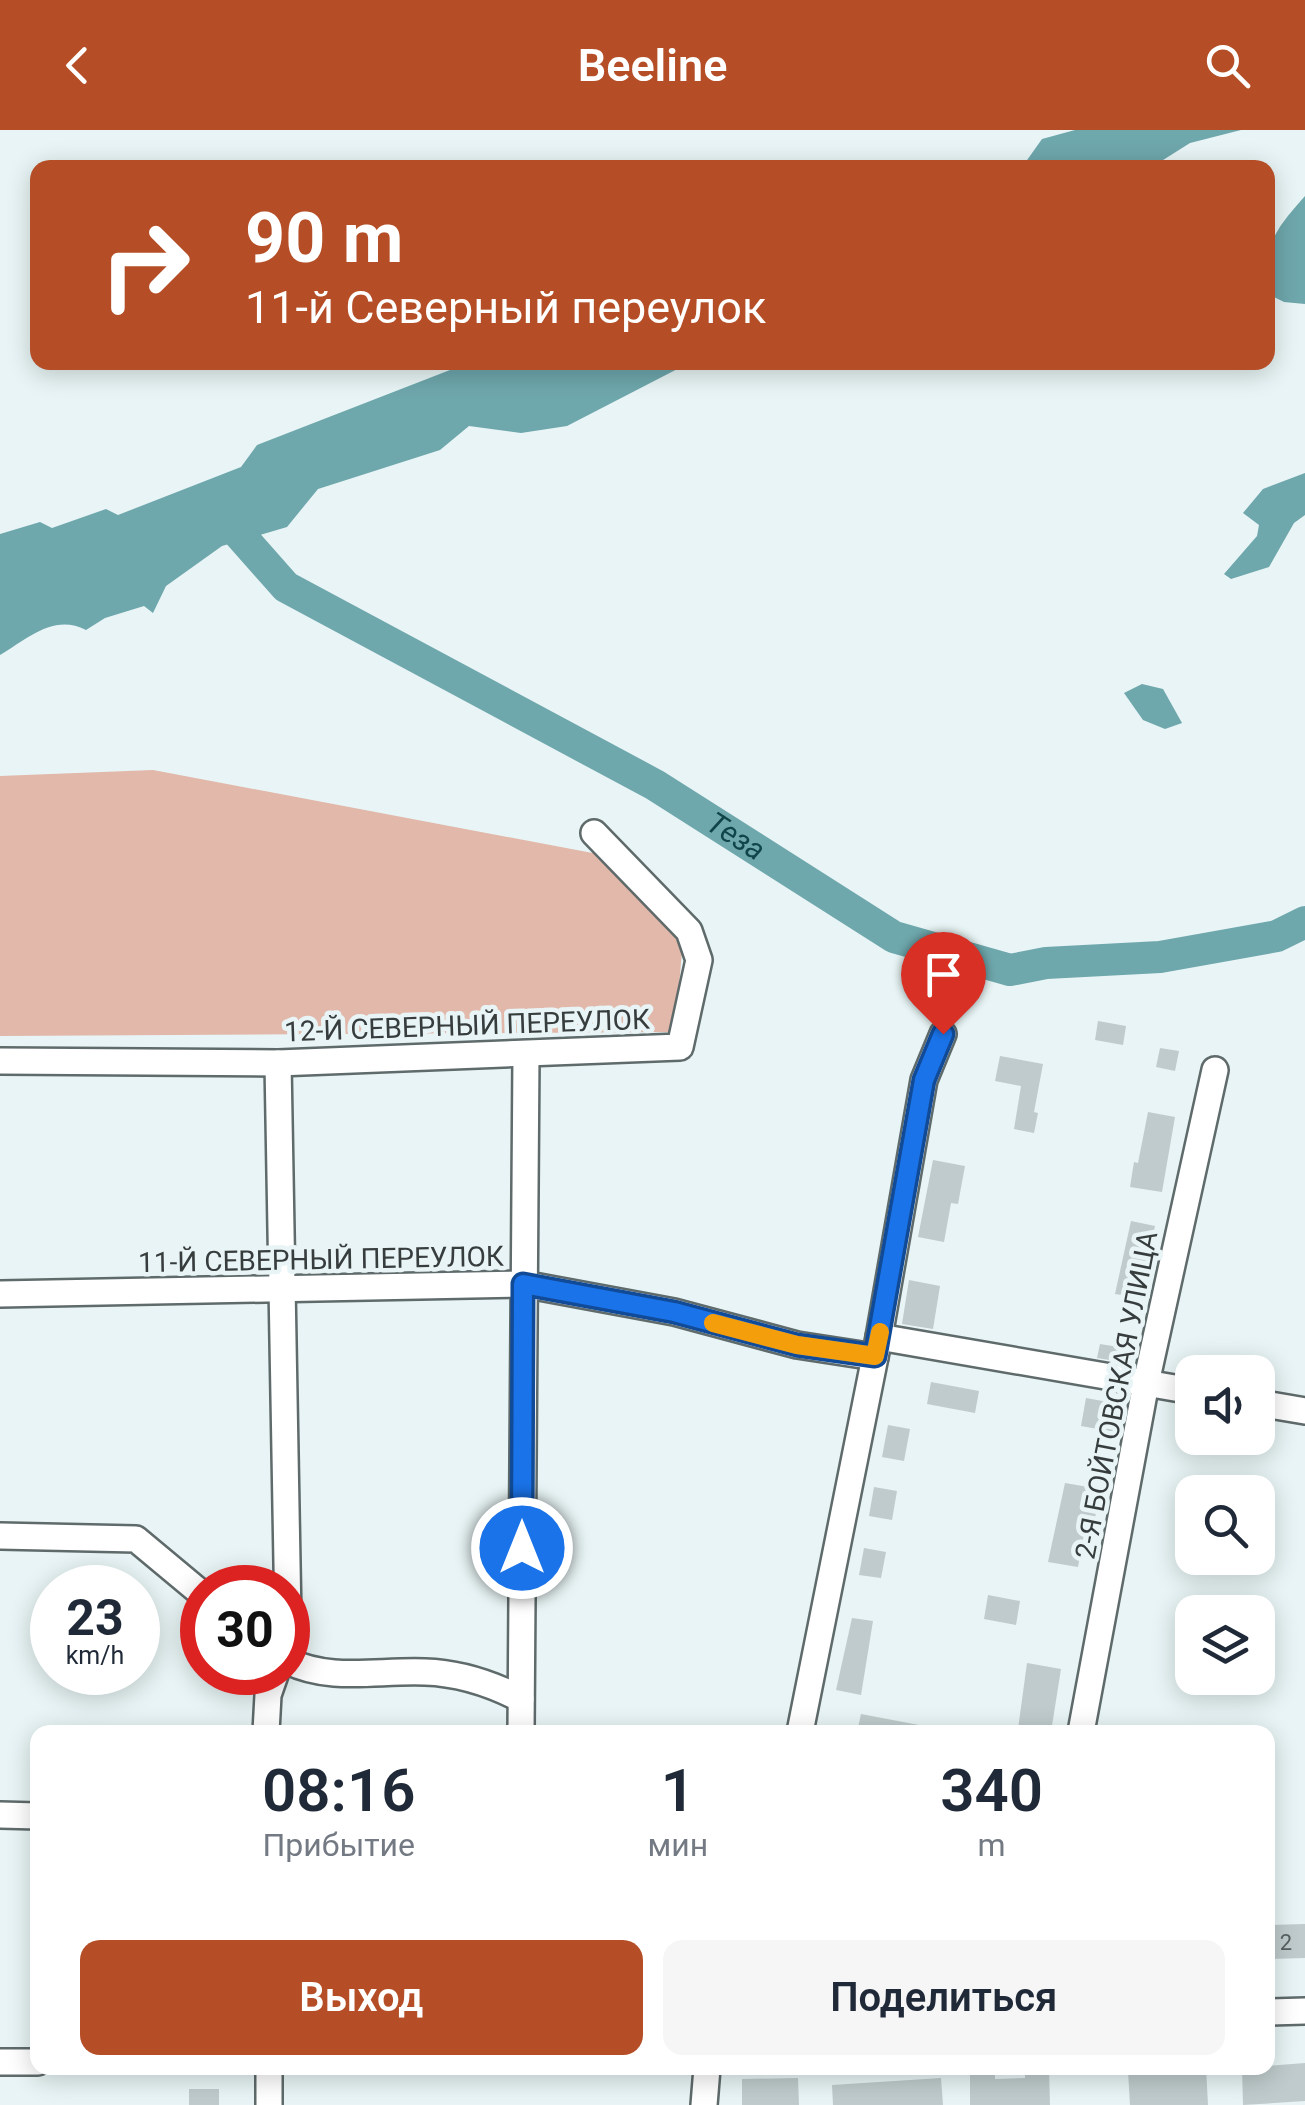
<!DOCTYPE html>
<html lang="ru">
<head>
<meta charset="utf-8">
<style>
	body { margin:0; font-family:Roboto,sans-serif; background:#f6f6f7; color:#1f2937; height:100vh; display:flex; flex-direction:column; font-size:38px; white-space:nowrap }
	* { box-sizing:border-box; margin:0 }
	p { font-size:32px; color:#747a83 }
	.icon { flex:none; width:55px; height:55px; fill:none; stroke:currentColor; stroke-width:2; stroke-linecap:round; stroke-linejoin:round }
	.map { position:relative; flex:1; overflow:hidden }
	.details { position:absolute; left:30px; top:1595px; width:1245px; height:350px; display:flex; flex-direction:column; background:#fff; border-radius:20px; box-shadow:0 5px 25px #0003 }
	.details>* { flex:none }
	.guide { position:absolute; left:30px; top:30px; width:1245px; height:210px; border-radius:20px; box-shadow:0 5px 25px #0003; background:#b54e26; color:#fff; overflow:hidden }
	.tools { position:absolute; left:1175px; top:1225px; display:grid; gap:20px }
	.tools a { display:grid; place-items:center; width:100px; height:100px; border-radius:20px; background:#fff; box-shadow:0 5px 25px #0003; font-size:50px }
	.speed { position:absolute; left:30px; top:1435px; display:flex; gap:20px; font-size:50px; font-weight:700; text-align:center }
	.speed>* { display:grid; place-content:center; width:130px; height:130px; border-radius:50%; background:#fff; box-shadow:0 5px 25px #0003; line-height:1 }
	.speed small { font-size:25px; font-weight:400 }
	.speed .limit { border:15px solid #d22; background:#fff; color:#111 }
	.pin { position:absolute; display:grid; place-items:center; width:85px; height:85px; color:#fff; margin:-102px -42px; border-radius:50% 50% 50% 0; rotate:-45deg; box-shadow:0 0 10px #0007 }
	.pin .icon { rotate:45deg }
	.me { position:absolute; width:110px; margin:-55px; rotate:0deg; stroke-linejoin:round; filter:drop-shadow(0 0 8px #0008) }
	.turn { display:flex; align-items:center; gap:35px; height:210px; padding:0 50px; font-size:45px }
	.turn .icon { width:130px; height:130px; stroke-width:2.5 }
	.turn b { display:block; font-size:70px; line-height:85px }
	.eta { display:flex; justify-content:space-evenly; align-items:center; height:170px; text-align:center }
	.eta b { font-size:60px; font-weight:600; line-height:70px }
	.cta { display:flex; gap:20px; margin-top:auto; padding:20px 50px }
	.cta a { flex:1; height:115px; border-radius:20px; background:#b54e26; color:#fff; font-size:40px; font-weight:600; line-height:115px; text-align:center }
	.cta a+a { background:#f6f6f7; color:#1f2937 }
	header { display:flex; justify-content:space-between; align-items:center; height:130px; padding:0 50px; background:#b54e26; color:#fff; font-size:45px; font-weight:600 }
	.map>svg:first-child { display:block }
</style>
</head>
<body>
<header><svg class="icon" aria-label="back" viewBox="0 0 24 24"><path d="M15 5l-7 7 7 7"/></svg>Beeline<svg class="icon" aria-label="search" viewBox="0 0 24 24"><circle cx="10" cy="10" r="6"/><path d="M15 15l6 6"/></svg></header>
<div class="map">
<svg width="1305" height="1975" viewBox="0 0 1305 1975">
	<rect width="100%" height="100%" fill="#e8f4f5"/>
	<polygon fill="#e1b8a9" points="153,640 619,728 684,798 675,902 0,906 0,646"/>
	<g fill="#6ea7ac">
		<polygon points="1075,0 1241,0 1190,13 1152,37 1012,37 1025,33 1042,9"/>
		<path d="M1305 66V174L1284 172 1268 164C1267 111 1270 106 1305 66Z"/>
		<path d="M479 233H689L567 296 521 303 469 296 440 320 318 359 287 397 222 416 166 456 153 483 144 476 105 488 86 500C54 483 27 509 0 525V404L40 392 52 398 106 379 118 385 241 337 257 315 450 240Z"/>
		<polygon points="1305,343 1305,385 1294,393 1269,437 1231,449 1224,444 1257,406 1259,395 1243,383 1263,359"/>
		<polygon points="1142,554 1163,559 1182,593 1165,599 1143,590 1124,563"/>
	</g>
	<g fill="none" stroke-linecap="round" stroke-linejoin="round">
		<path stroke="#6ea7ac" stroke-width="32" id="s1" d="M224 387 286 457 655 655 894 807 1010 840 1046 833 1160 827 1277 806 1305 792"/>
	</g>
	<g fill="#bfcbcc">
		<polygon points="1098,891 1126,896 1123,915 1095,910"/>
		<polygon points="1160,918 1179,921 1175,941 1156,937"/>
		<polygon points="1000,926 1043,934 1034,982 1038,983 1034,1003 1014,999 1021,956 995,951"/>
		<polygon points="1148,982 1175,987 1162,1062 1130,1057 1134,1032 1138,1033"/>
		<polygon points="933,1030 965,1036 958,1074 951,1073 944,1112 918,1107"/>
		<polygon points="1131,1091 1155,1096 1140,1168 1115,1164"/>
		<polygon points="909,1150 940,1156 933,1199 902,1194"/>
		<polygon points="1100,1214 1131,1219 1128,1233 1097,1228"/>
		<polygon points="931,1252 979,1261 975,1283 927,1274"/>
		<polygon points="1086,1268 1119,1274 1114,1302 1081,1296"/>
		<polygon points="888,1295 910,1299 904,1331 882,1327"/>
		<polygon points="1065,1353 1100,1359 1095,1388 1087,1387 1078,1437 1048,1432"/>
		<polygon points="874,1357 897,1361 892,1390 869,1386"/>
		<polygon points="864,1418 886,1422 881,1448 859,1445"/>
		<polygon points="988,1465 1020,1471 1016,1495 984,1489"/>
		<polygon points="852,1488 873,1491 861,1565 836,1560"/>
		<polygon points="1027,1533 1061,1539 1051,1602 1018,1599"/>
		<polygon points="861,1584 919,1595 918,1602 857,1602"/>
		<polygon points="1305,1794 1305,1828 1268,1829 1268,1795"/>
		<polygon points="1305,1933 1305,1971 1243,1975 1242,1938"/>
		<polygon points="995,1938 995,1949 1025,1948 1025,1938 1049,1938 1050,1975 970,1975 970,1939"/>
		<polygon points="1206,1938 1208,1975 1130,1975 1128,1941"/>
		<polygon points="798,1948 799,1975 742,1975 742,1949"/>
		<polygon points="941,1948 943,1975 833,1975 832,1955"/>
		<rect x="189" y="1959" width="30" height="16"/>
	</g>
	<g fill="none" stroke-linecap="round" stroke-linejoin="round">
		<g stroke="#5f6a6b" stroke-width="30">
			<g id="minor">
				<polyline points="0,931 278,933 680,917 699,830 689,801 594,703"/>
				<polyline points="278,933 288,1489"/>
				<polyline points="0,1164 523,1154 674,1182 797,1215 875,1227"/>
				<polyline points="879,1207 1192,1261"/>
				<polyline points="1258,1273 1305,1281"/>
				<polyline points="0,1406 136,1409 202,1464"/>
				<path d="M288 1531C330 1552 378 1540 425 1542 460 1543 490 1553 521 1569"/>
				<polyline points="266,1602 268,1565 276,1542"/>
				<polyline points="521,1602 526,925"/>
				<polyline points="800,1602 879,1207 924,950 943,904"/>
				<polyline points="1081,1602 1146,1253 1215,940"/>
				<polyline points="0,1685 38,1686"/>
				<polyline points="1268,1882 1305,1881"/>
				<polyline points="0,1932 38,1932"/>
				<polyline points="269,1938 269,1975"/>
				<polyline points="704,1975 707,1938"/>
			</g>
		</g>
		<use href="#minor" stroke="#fff" stroke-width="25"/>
	</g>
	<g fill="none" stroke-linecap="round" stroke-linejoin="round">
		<g stroke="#114b97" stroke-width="25">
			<polyline id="route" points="522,1418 523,1154 674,1182 797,1215 875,1226 924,950 943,904"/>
		</g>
		<use href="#route" stroke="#1a73e8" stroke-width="18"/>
		<polyline stroke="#f59e0b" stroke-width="18" points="713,1193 797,1215 875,1226 880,1202"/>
	</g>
	<g text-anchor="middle" stroke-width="9" stroke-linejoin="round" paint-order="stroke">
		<g font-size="22" fill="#596061">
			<text x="1286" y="1820">2</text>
		</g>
		<g font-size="28" fill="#373c3d" stroke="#e8f4f5">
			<text transform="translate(467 895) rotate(-2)" y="10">12-Й СЕВЕРНЫЙ ПЕРЕУЛОК</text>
			<text transform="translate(321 1129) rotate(-1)" y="10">11-Й СЕВЕРНЫЙ ПЕРЕУЛОК</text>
			<text transform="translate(1116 1265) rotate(-79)" y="10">2-Я БОЙТОВСКАЯ УЛИЦА</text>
		</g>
		<g font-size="30" font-style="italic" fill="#104549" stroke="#e8f4f5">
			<text dy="10" stroke="none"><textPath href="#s1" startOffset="608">Теза</textPath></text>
		</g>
	</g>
</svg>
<div class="tools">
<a><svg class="icon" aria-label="sound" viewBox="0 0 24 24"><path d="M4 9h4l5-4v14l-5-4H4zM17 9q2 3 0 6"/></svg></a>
<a><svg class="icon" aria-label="search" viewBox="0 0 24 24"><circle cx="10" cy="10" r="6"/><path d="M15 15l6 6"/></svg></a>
<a><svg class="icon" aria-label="layers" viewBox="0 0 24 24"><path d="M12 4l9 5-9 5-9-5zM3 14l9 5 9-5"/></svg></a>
</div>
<div class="speed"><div>23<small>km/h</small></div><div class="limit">30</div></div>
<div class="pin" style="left:943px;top:904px;background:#d93025"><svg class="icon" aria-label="arrive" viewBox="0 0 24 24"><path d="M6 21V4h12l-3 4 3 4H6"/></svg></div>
<svg class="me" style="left:522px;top:1418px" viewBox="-20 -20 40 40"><circle r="17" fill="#1a73e8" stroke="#fff" stroke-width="3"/><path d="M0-11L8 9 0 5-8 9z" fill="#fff"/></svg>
<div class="guide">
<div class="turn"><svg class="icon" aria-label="right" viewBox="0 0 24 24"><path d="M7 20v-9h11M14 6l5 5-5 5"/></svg><div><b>90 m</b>11-й Северный переулок</div></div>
</div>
<section class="details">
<div class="eta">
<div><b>08:16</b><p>Прибытие</p></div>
<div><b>1</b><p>мин</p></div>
<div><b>340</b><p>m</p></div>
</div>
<div class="cta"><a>Выход</a><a>Поделиться</a></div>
</section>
</div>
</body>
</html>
